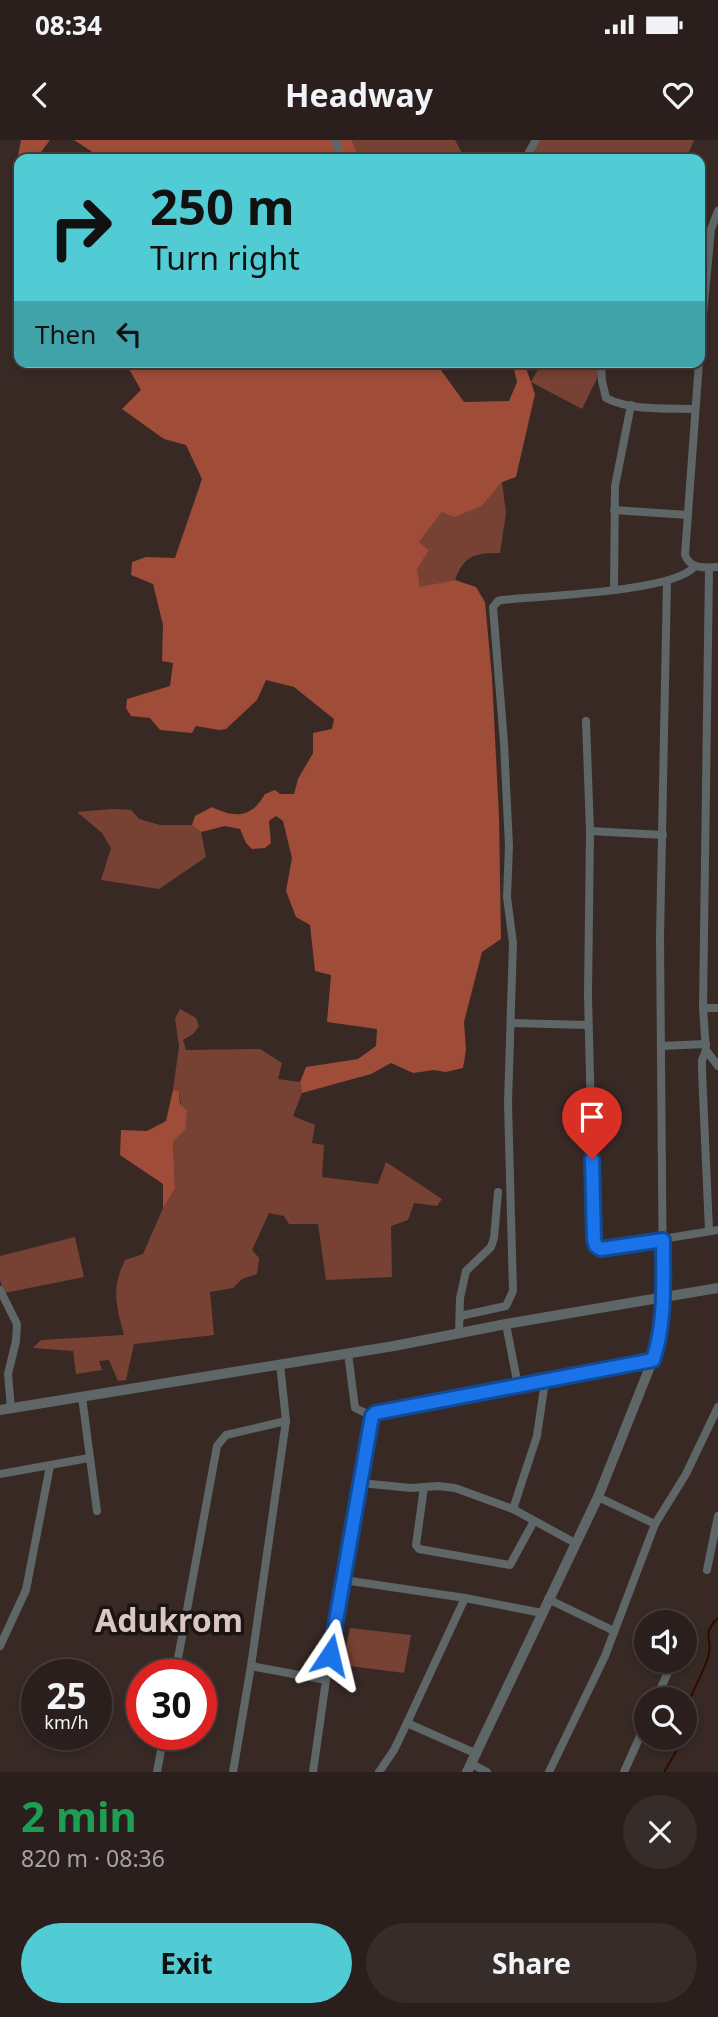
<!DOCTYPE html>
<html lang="en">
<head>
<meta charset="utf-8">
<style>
	body { margin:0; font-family:"Noto Sans",sans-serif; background:#362c29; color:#f1f3f6; height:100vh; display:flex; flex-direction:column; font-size:26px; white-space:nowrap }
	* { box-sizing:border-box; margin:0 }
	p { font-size:23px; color:#a5a2a3 }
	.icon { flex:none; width:38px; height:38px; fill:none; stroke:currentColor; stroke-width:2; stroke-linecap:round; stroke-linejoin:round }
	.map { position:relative; height:1632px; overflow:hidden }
	.drawer { display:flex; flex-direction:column; background:#2a1f1c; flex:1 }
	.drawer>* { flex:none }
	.hud { position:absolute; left:14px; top:14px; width:691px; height:214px; border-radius:14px; box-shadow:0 4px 10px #0003,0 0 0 2px #463d3b; background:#51ccd4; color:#111; overflow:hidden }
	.fabs { position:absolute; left:634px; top:1470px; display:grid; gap:14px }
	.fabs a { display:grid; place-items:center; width:63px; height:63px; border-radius:50%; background:#2a1f1c; box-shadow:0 4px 10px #0003,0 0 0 2px #463d3b; font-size:35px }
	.speed { position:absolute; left:21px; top:1519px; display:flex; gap:14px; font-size:35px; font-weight:700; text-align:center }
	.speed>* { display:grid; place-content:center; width:91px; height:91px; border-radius:50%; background:#2a1f1c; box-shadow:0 4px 10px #0003,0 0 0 2px #463d3b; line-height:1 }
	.speed small { font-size:18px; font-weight:400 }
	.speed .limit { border:10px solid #d22; background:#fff; color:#111 }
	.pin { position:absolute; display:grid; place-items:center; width:60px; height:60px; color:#fff; margin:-72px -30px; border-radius:50% 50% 50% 0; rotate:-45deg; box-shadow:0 0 7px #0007 }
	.pin .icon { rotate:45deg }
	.me { position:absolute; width:77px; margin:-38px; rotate:10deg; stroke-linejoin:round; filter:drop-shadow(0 0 5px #0008) }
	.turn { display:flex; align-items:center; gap:24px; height:147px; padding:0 21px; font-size:32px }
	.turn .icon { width:91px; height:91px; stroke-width:2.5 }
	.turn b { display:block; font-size:49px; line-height:60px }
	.then { display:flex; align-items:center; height:66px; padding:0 21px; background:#0003; gap:14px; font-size:26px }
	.round { display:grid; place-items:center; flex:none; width:74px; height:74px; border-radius:37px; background:#362c29 }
	.summary { display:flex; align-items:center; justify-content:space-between; height:119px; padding:0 21px }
	h1 { font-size:42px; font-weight:700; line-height:52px; color:#1e9e55 }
	.action { display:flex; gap:14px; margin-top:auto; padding:14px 21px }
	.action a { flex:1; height:80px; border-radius:42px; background:#51ccd4; color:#111; font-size:28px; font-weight:700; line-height:80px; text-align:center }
	.action a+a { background:#362c29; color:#f1f3f6 }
	.status { display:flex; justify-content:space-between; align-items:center; height:49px; padding:0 35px; background:#2a1f1c; direction:ltr }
	.status svg { height:19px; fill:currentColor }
	header { display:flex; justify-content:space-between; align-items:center; height:91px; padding:0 21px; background:#2a1f1c; font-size:32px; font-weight:700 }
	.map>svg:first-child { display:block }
</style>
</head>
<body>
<div class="status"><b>08:34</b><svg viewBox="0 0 49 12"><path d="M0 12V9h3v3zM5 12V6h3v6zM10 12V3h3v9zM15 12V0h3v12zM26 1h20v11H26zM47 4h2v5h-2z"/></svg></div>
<header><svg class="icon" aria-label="back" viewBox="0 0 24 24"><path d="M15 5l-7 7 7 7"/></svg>Headway<svg class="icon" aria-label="heart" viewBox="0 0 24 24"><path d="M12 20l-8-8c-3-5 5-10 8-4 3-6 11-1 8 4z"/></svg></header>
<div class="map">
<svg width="718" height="1632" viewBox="0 0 718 1632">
	<rect width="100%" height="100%" fill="#382925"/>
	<g fill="#774134">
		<polygon points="352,0 455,0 465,19 359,19"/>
		<polygon points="540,0 694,0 686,19 529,19"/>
		<polygon points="542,222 583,222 600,232 582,269 531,242"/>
		<path d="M502 342 506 373 500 413C475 413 464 415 455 440L420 448 416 429 429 410 419 402 442 372 482 366Z"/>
		<polygon points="112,669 131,670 139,679 160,685 192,685 201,692 206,717 159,749 101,740 111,708 102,693 77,672"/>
		<path d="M180 869 196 878 199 886 193 894 183 900 186 910 260 909 282 923 278 939 300 942 302 953 293 976 315 985 312 1003 324 1005 322 1037 378 1044 386 1022 442 1059 437 1066 414 1063 408 1080 391 1086 392 1137 326 1140 318 1084H289L284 1076 269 1073 252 1110 259 1118 257 1134 242 1139 233 1148 210 1152 214 1195 134 1204 126 1240 118 1241 109 1220 99 1221 102 1230 76 1234 73 1211 33 1208 41 1200 124 1195C116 1165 111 1149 125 1120L143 1114 163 1068 175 1049 173 1000 185 990 179 951 173 950 179 906 175 878Z"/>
		<polygon points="75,1097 84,1137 4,1153 0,1140 0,1116"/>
		<polygon points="350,1488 411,1495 404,1533 342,1525"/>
	</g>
	<g fill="#9f4c38">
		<polygon points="21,0 50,0 39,15 42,19 19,19 19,52 13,42"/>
		<polygon points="74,0 352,0 359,19 103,19"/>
		<path d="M125 222H435L464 262 509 261 517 242 514 229 525 225 535 254 516 337 502 342 482 366 454 377 442 372 419 402 429 410 417 429 420 447 455 440 476 447 485 462 492 538 499 677 501 799 482 812 464 882 466 910 463 928 446 932 434 930 413 933 391 923 371 934 302 953 300 942 306 927 358 919 376 906 377 889 327 882 331 835 315 831 310 785 296 777 286 751 292 718 283 681 276 676 269 681 271 703 265 708 252 709 246 703 240 689 225 686 201 692 192 685 195 676 212 667C236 679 252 677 265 654L275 650 280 654H294L298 639 313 613V593L332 589 334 579 294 547 266 540 257 560 226 589 219 590 196 586 192 593 160 590 150 578 131 576 126 568 127 559 170 546 173 523 162 521 163 485 153 444 131 435 132 422 146 417 175 418 202 339 186 305 164 299 122 269 141 250Z"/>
		<polygon points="173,950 179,951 180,964 187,971 185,990 173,1001 175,1049 163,1068 163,1044 120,1015 121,990 147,991 166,981"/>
	</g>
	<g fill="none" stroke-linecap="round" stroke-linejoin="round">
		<g stroke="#320902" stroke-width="2">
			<path d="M684 1591C685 1558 698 1546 708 1518 714 1499 700 1495 718 1478"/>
			<polyline points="664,1632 684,1598"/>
		</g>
		<g stroke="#5e6667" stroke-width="8">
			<polyline points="336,0 339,14 343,19"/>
			<polyline points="525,19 536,0"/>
			<polyline points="700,207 711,89 718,71"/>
			<path d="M601 222 602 241 606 258C631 271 667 268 695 269"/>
			<path d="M699 222 685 415C690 429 704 428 718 427"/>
			<polyline points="614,370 688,375"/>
			<polyline points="709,428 703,868 706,910 718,926"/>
			<polyline points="614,450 615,346 631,265"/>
			<polyline points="586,581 590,691 588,855 594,1100 596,1106 601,1109 718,1090"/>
			<polyline points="590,691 663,695"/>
			<polyline points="703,868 718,868"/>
			<polyline points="511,883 588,885"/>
			<polyline points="661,906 706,904"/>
			<polyline points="706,910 702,920 702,931 709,1091"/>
			<polyline points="0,1150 17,1184 16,1201 8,1234 11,1269"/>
			<polyline points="663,1157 660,797 667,441"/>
			<path d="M460 1176 506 1166 513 1151 508 963 513 803 507 757 509 706 504 603 493 467 498 461 502 460C539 456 673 452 694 427"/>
			<polyline points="506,1184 518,1246"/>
			<polyline points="459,1193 460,1158 466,1131 491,1107 494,1098 498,1052"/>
			<polyline points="348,1213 355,1268 372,1276"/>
			<polyline points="82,1257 97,1371"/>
			<polyline points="0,1334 89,1318"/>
			<polyline points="361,1343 411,1348 438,1346 455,1348 513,1369 575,1403"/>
			<polyline points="424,1347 416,1405 419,1409 510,1425 534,1381"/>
			<polyline points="598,1357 655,1384"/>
			<polyline points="513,1369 537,1296 545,1241"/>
			<polyline points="707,1430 718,1376"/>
			<polyline points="344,1440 465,1458 542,1473"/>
			<polyline points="548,1459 614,1491"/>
			<polyline points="0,1506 26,1450 50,1326"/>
			<polyline points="251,1526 326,1540"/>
			<polyline points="175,1535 217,1306 226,1295 286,1281"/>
			<polyline points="656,1559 673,1521"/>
			<polyline points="407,1583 477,1614"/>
			<polyline points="472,1624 487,1632"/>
			<polyline points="157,1632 164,1594"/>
			<polyline points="233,1632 251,1526 286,1281 280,1224"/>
			<polyline points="313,1632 326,1540 372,1276 375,1273 652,1220"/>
			<polyline points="379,1632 394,1610 407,1583 465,1458"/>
			<polyline points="549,1632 605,1516 655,1384 686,1334 718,1267"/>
			<polyline points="624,1632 646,1583"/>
		</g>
		<g stroke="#5e6667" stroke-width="10">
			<polyline points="0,1270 394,1206 506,1184 718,1148"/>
			<polyline points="467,1632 598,1357 657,1209 663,1157"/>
		</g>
	</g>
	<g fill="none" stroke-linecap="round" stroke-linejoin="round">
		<g stroke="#114b97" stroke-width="18">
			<path id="route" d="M330 1515 372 1276 375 1273 653 1220C666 1182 663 1139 663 1100L601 1109 596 1106 594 1100 592 1019"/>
		</g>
		<use href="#route" stroke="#1a73e8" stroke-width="12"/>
	</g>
	<g text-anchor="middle" stroke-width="7" stroke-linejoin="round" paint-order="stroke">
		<g font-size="32" font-weight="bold" fill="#dbc7c2" stroke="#1b1412">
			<text x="169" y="1492">Adukrom</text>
		</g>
	</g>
</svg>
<div class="fabs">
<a><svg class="icon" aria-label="sound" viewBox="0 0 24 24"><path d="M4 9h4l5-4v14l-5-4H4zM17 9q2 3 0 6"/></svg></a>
<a><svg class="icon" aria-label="search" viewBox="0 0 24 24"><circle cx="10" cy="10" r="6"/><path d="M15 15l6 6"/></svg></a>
</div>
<div class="speed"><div>25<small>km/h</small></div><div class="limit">30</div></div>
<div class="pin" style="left:592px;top:1019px;background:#d93025"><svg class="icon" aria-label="arrive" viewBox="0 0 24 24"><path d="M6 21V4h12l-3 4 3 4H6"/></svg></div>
<svg class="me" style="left:330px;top:1515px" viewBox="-20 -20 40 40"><path d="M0-17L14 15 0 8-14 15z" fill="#1a73e8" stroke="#fff" stroke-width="4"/></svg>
<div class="hud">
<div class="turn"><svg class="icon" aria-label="right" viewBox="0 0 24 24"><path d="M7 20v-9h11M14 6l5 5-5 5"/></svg><div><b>250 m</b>Turn right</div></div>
<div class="then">Then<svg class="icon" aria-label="left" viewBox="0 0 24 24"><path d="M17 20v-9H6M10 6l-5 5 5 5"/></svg></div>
</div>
</div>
<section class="drawer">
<div class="summary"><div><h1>2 min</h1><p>820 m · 08:36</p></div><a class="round"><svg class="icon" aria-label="close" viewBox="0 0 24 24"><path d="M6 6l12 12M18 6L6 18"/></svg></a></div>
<div class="action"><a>Exit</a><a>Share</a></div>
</section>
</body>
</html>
